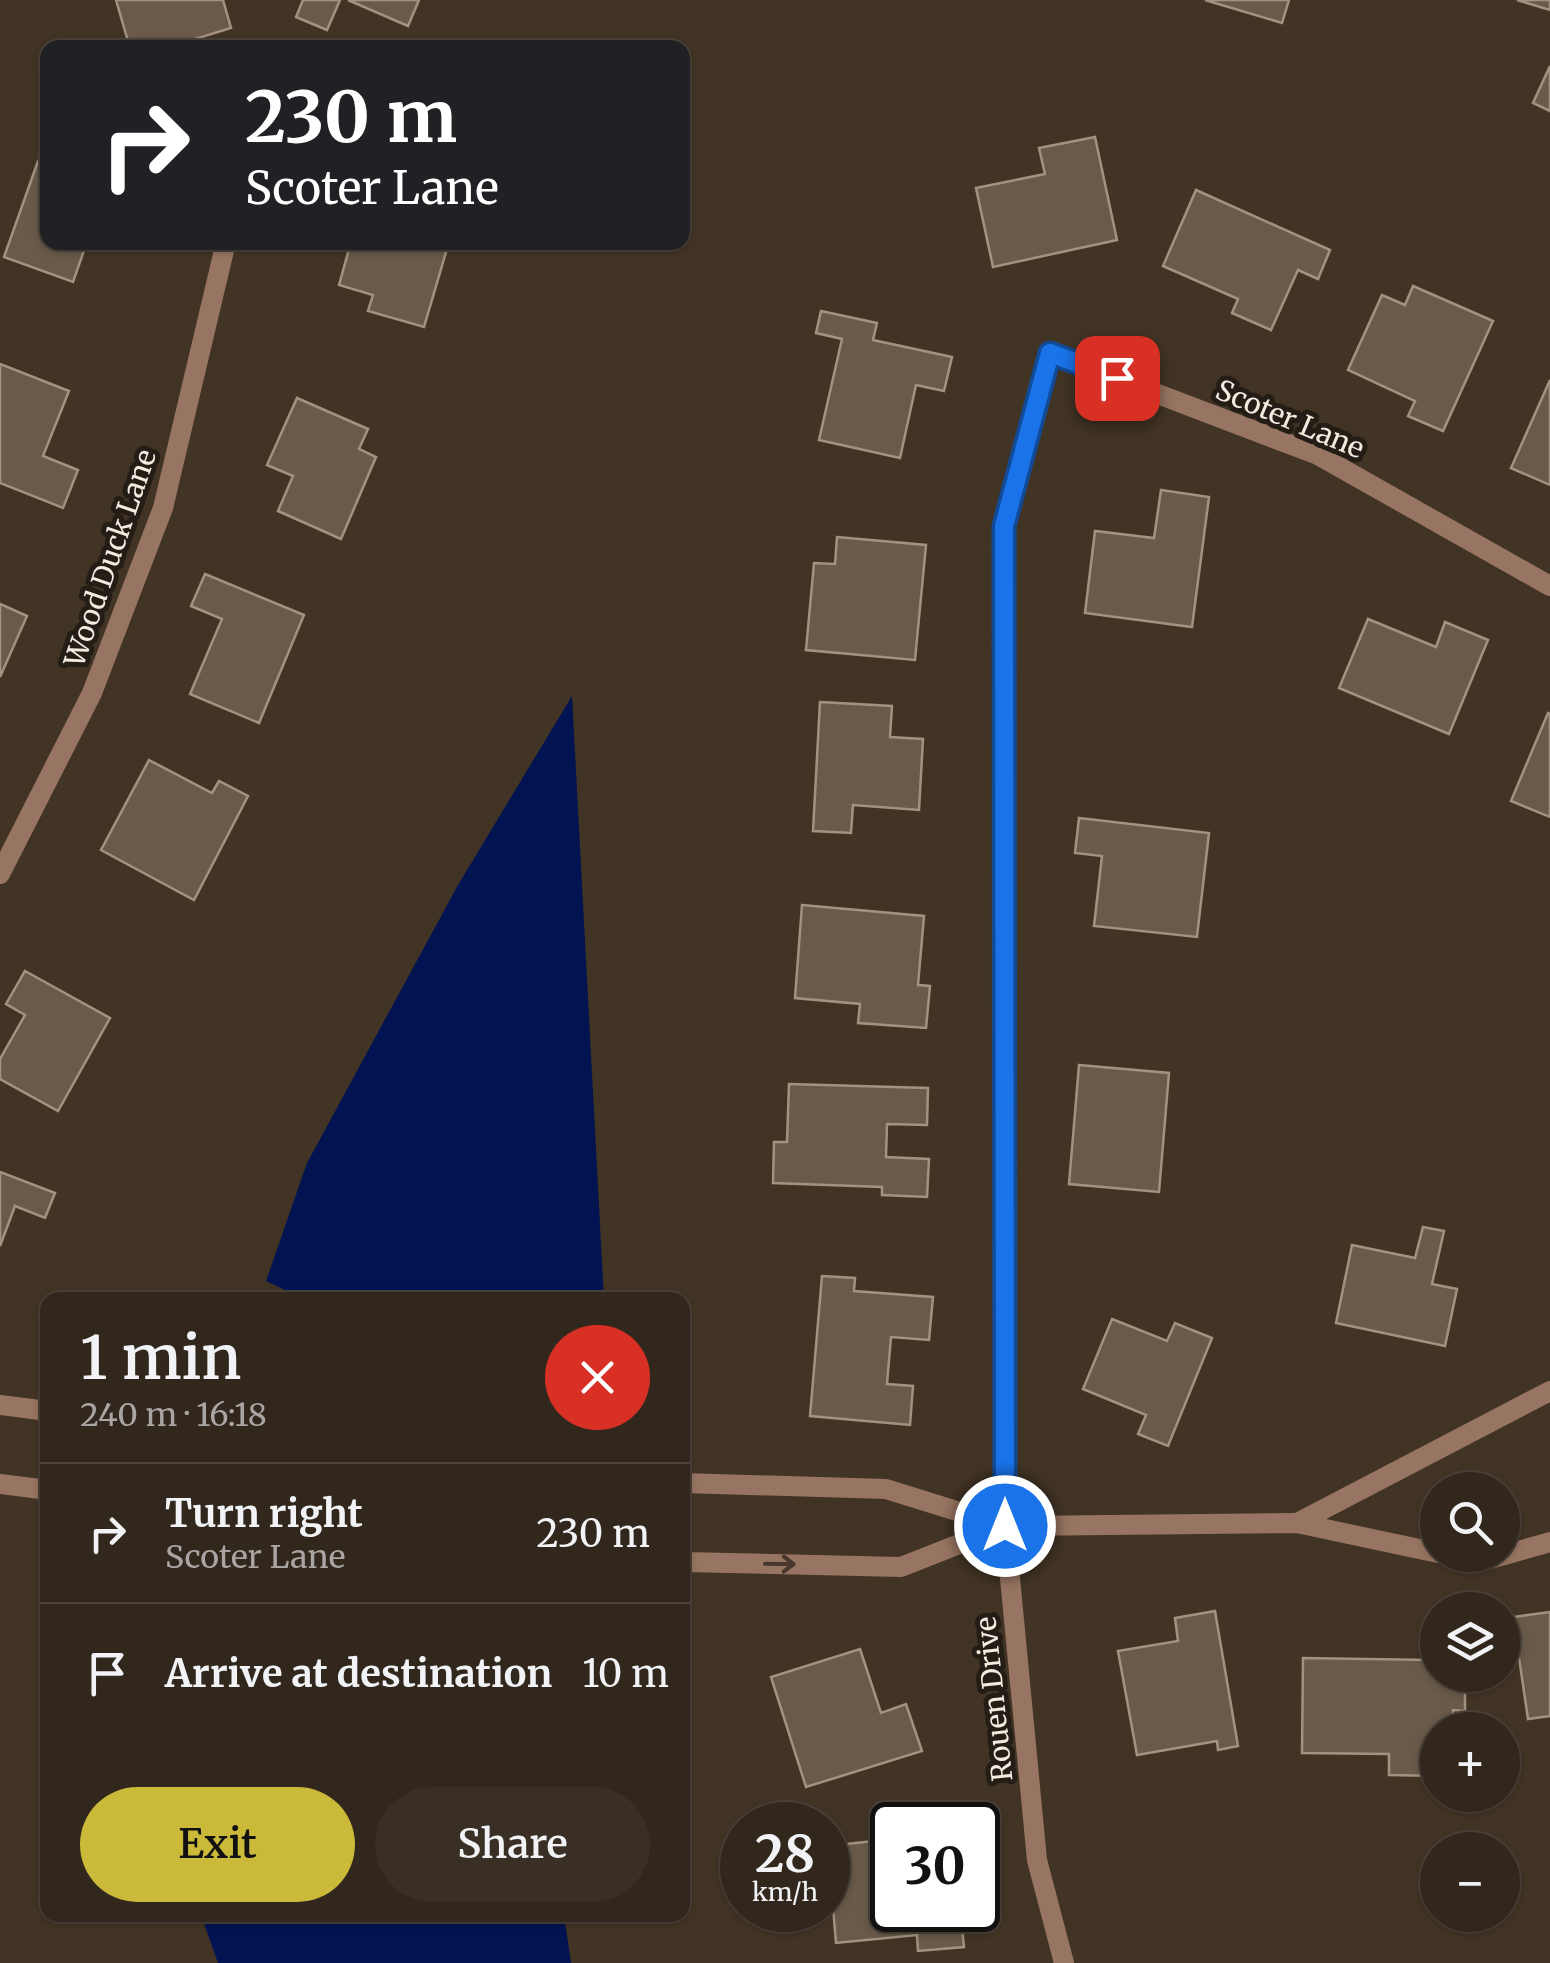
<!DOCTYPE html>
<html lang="en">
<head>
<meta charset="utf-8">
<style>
	body { margin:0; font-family:Merriweather,serif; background:#3a2f25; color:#f1f3f6; height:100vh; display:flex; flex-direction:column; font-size:38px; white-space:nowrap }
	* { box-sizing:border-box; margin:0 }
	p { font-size:32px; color:#a8a5a3 }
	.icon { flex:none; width:55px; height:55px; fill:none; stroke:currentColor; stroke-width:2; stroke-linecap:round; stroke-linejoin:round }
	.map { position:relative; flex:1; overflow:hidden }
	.side { position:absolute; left:40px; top:1292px; width:650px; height:630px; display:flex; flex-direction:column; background:#32271c; border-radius:20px; box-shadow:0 2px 8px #0004,0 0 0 2px #4d443b }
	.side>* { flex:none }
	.banner { position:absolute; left:40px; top:40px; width:650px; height:210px; border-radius:20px; box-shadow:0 2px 8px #0004,0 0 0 2px #4d443b; background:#202124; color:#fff; overflow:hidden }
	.controls { position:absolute; left:1420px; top:1472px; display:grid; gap:20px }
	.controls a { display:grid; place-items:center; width:100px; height:100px; border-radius:50%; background:#32271c; box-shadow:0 2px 8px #0004,0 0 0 2px #4d443b; font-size:50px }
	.speed { position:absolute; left:720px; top:1802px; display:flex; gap:20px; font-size:50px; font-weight:700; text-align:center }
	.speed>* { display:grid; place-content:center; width:130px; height:130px; border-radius:50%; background:#32271c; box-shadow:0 2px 8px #0004,0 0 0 2px #4d443b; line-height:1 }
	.speed small { font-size:25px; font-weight:400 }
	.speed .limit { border:5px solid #111; border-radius:15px; background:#fff; color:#111 }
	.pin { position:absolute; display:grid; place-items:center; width:85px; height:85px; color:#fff; margin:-42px; border-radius:20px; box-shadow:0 5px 15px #0006 }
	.me { position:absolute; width:110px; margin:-55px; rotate:0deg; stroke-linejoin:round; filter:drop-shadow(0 0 8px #0008) }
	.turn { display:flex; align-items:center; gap:35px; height:210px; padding:0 40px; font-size:45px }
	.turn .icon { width:130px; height:130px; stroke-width:2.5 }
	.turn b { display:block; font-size:70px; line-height:85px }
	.round { display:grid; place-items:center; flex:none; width:105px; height:105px; border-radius:52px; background:#3a2f25 }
	.head { display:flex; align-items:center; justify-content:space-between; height:170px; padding:0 40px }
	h1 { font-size:60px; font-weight:600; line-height:75px }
	.action { display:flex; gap:20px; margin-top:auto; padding:20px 40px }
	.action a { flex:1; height:115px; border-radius:60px; background:#cbba39; color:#111; font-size:40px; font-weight:600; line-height:115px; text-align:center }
	.action a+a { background:#3a2f25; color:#f1f3f6 }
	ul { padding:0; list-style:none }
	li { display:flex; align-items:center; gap:30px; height:140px; padding:0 40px; border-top:2px solid #4d443b }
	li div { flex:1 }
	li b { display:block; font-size:38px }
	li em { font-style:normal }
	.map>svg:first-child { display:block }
</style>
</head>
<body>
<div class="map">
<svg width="1550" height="1963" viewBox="0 0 1550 1963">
	<rect width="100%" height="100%" fill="#423425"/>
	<g fill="#021352">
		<polygon points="572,696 604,1300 306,1300 266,1281 307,1163 458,885"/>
		<polygon points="201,1915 564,1915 571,1963 218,1963"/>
	</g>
	<g fill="#695a4a" stroke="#a39281" stroke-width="2.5">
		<polygon points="116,0 223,0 231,28 166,48 130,48"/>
		<polygon points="303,0 340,0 327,30 296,17"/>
		<polygon points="348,0 419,0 408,26"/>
		<polygon points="1205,0 1289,0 1282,23"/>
		<polygon points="1517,0 1550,0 1550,10"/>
		<polygon points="1550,66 1550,111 1533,103"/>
		<polygon points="1095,137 1117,240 993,267 976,188 1045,174 1039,148"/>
		<polygon points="38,161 48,164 48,242 87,242 73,282 4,257"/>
		<polygon points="1196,190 1330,250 1318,279 1298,270 1271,330 1232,313 1238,299 1163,266"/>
		<polygon points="351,242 449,242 424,327 368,311 373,295 339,285"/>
		<polygon points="1413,286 1493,321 1443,431 1408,416 1415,401 1348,370 1382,295 1405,305"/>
		<polygon points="821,311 877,323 873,340 952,357 944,391 916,385 900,458 819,440 842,339 816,333"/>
		<polygon points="0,364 69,391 43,456 78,470 63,508 0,483"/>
		<polygon points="1550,380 1550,485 1511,468"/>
		<polygon points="297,398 368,429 359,449 376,457 341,539 278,511 293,476 267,465"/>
		<polygon points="1161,490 1209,497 1192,627 1085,613 1095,531 1154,538"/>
		<polygon points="837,537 926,545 915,660 806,650 814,563 835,564"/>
		<polygon points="205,574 304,615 259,723 190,694 222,619 191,606"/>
		<polygon points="0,604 27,616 0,677"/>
		<polygon points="1368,619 1436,647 1445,622 1488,640 1449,734 1339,688"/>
		<polygon points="820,702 892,706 890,737 923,739 919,810 853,805 851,833 813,831"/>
		<polygon points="1548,713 1550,714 1550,817 1511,801"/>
		<polygon points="149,760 212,793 219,781 248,796 194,900 101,850"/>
		<polygon points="1079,818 1209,833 1197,937 1094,926 1102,856 1075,853"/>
		<polygon points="802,905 924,916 918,985 930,986 926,1028 858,1023 860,1004 795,998"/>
		<polygon points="25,971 110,1018 58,1111 0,1079 0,1059 25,1015 6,1004"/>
		<polygon points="1079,1065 1169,1073 1159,1192 1069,1184"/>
		<polygon points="789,1084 928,1088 927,1125 887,1124 886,1157 929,1159 927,1197 882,1195 882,1187 773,1183 774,1142 787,1142"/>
		<polygon points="0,1172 55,1193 45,1218 15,1206 0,1246"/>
		<polygon points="1423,1227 1444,1231 1432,1284 1457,1289 1445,1346 1336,1323 1352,1245 1415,1258"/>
		<polygon points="822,1276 855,1278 854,1291 933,1297 929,1340 891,1337 887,1384 913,1386 910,1425 810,1416"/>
		<polygon points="1112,1319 1167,1341 1175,1323 1212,1338 1168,1446 1138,1434 1146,1415 1083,1389"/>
		<polygon points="1215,1611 1238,1746 1218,1750 1217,1741 1137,1755 1118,1651 1178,1641 1175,1618"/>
		<polygon points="1550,1612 1550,1716 1528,1719 1513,1617"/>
		<polygon points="1433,1642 1438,1642 1438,1675 1465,1675 1465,1711 1453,1710 1453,1730 1438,1730 1438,1776 1389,1775 1389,1754 1302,1753 1303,1658 1432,1660"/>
		<polygon points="860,1649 881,1713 906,1704 922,1751 806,1787 771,1677"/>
		<polygon points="892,1839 892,1910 960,1910 964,1947 918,1951 917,1935 836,1943 828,1846"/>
	</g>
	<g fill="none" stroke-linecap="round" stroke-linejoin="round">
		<g stroke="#987562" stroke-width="20">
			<polyline points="0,874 92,693 163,508 226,242"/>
			<polyline points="0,1405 48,1411"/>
			<polyline points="682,1483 886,1489 1005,1526 1297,1523 1438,1553"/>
			<polyline points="0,1484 48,1490"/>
			<polyline points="1297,1523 1550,1391"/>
			<polyline points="1446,1555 1480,1562 1550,1542"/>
			<polyline points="682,1562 901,1567 1005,1526"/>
			<polyline points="1064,1963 1037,1860 1005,1526 1005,527 1050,353 1318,455 1550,586"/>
		</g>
	</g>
	<defs><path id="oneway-shaft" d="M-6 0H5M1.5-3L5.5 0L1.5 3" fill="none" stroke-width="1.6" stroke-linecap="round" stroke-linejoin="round" transform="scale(2.5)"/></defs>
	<use stroke="#47372d" href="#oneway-shaft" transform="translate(780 1564) rotate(1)"/>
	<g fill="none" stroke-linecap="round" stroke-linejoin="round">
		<g stroke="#114b97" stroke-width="25">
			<polyline id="route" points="1005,1526 1004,526 1050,353 1117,378"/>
		</g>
		<use href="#route" stroke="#1a73e8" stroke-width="18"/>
	</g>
	<g text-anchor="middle" stroke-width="10" stroke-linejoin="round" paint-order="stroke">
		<g font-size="28" fill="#f3eae0" stroke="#241d16">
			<text transform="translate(1290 419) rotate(23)" y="10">Scoter Lane</text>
			<text transform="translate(110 558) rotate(-71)" y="10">Wood Duck Lane</text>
			<text transform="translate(994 1699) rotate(-96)" y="10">Rouen Drive</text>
		</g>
	</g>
</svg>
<div class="controls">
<a><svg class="icon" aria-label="search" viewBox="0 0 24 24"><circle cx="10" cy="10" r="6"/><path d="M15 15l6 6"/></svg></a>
<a><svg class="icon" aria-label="layers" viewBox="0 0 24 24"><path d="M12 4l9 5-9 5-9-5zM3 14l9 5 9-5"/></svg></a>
<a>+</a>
<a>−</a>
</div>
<div class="speed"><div>28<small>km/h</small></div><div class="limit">30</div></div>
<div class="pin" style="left:1117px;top:378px;background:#d93025"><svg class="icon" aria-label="arrive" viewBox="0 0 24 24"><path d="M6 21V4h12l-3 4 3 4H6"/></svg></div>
<svg class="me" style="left:1005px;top:1526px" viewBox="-20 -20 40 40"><circle r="17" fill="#1a73e8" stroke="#fff" stroke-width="3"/><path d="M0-11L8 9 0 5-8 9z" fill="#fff"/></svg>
<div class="banner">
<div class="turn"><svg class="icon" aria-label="right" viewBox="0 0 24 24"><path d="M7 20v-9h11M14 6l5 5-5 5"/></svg><div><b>230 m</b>Scoter Lane</div></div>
</div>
<section class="side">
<div class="head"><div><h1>1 min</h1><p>240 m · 16:18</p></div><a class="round" style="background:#d93025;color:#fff"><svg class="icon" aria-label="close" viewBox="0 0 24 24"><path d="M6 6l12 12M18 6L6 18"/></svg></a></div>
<ul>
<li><svg class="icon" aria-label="right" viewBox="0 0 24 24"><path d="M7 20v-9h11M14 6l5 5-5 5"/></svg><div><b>Turn right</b><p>Scoter Lane</p></div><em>230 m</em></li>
<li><svg class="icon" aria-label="arrive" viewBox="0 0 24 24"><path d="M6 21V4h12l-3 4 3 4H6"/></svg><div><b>Arrive at destination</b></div><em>10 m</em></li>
</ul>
<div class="action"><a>Exit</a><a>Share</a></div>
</section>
</div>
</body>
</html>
